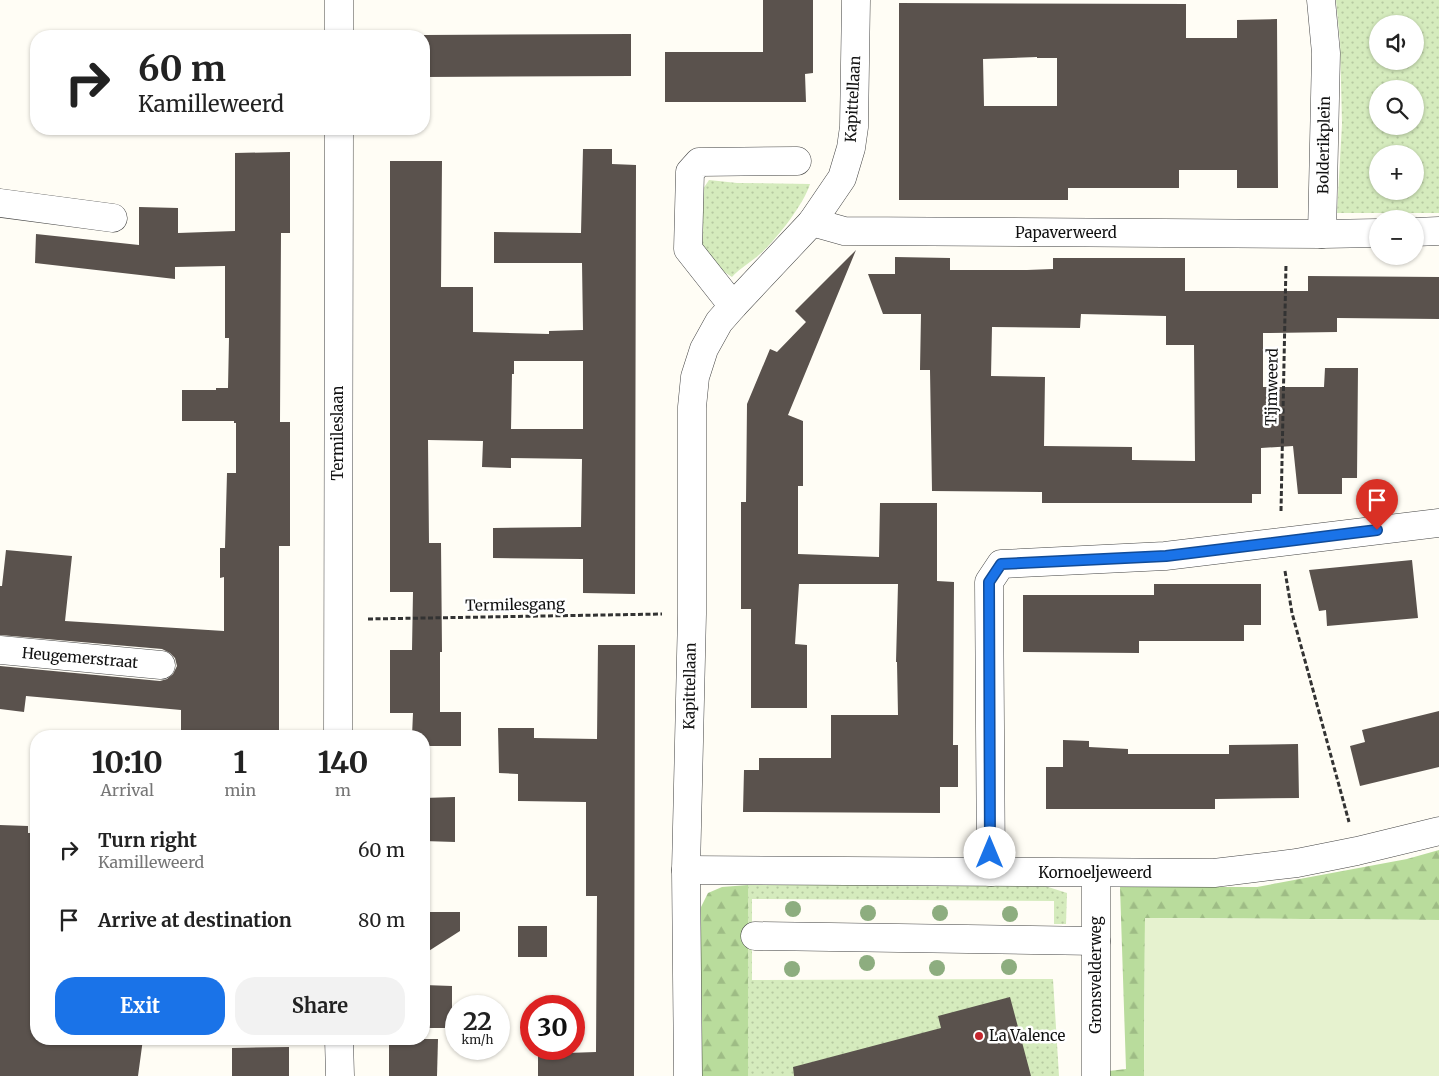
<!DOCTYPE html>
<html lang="en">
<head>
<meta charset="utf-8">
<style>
	body { margin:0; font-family:Merriweather,serif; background:#f2f2f2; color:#222; height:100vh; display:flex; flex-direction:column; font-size:19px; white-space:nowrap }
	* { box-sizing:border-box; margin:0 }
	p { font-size:16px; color:#767676 }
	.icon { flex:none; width:28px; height:28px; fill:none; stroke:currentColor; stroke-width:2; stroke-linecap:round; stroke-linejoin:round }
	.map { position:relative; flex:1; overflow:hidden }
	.side { position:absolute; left:30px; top:730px; width:400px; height:315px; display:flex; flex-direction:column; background:#fff; border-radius:20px; box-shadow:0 1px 4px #0004 }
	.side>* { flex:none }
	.top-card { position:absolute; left:30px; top:30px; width:400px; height:105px; border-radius:20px; box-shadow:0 1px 4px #0004; background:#fff; color:#222; overflow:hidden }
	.buttons { position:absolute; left:1369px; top:15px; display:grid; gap:10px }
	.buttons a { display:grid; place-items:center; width:55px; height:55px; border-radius:50%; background:#fff; box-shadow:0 1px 4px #0004; font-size:25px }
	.speed { position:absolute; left:445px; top:995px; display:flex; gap:10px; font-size:25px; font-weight:700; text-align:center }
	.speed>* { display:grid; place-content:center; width:65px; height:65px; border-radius:50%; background:#fff; box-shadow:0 1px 4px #0004; line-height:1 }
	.speed small { font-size:12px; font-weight:400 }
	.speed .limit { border:8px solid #d22; background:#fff; color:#111 }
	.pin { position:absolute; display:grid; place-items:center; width:42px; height:42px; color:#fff; margin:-51px -21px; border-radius:50% 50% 50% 0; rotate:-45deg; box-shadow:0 0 5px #0007 }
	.pin .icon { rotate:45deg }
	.me { position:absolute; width:55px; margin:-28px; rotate:0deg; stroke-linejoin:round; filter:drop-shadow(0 0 4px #0008) }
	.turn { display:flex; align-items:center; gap:18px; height:105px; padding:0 25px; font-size:22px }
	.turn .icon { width:65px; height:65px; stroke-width:2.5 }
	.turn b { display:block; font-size:35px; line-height:42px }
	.eta { display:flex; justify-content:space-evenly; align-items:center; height:85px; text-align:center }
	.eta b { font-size:30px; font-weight:700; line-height:35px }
	.primary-button { display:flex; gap:10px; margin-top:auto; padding:10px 25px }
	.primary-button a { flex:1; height:58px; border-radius:20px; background:#1a73e8; color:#fff; font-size:20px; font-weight:700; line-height:58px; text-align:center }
	.primary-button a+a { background:#f2f2f2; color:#222 }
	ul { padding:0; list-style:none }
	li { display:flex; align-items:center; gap:15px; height:70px; padding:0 25px }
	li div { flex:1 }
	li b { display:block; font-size:19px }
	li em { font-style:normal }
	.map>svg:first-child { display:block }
</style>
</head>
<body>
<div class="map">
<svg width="1439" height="1076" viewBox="0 0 1439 1076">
	<defs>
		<pattern id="grass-dots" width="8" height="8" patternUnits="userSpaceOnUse" patternTransform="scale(1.25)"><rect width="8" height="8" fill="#d5ebbd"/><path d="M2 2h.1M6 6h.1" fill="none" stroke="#b6c8a1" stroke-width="1.8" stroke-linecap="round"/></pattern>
		<pattern id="forest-firs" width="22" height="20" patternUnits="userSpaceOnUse" patternTransform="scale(1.25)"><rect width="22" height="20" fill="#b9dc9c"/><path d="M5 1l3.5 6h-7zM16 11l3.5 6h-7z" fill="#9ebc85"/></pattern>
	</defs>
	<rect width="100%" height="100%" fill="#fffdf5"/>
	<g fill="url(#grass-dots)" fill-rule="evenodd">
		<path d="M1336 0H1439V213H1337L1342 124 1340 41ZM1378 24H1415V61H1378ZM1378 89H1415V126H1378ZM1378 154H1415V191H1378Z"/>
		<path d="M709 180 737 183 810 184C804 204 776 240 760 254 751 262 740 268 732 277L715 266 702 250 694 226 701 192Z"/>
		<polygon points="748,885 1042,885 1067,893 1066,924 1054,924 1054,901 752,899 752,980 1053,979 1059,1076 748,1076"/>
	</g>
	<g fill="url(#forest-firs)">
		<polygon points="1439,850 1439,920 1145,918 1144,1076 1109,1076 1109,1071 1126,1069 1120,887 1257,887 1407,859"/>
		<polygon points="748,885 748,1076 699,1076 700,909 708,893 722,887"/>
	</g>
	<polygon fill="#e6f2cf" points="1145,918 1439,920 1439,1076 1144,1076"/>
	<g fill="#5a524d" fill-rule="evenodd">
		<polygon points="763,0 813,0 813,73 805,74 806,102 665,102 665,52 763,52"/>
		<path d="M899 3 1186 4V38H1237V20L1277 19 1278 188H1237V170H1179V188H1068V200H899ZM1037 57V58H1057V106H984L983 59Z"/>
		<polygon points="631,34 631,76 424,77 424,35"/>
		<path d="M583 149H612V164L636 165 635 594 583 593V559L493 558V528L581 527 582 459 511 458V468L482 467 483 441 428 440 429 543H441L442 652H440V712H461V746H424V736H412L413 713H390V650H412L413 592H390V161H442L441 287H473V332L549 334V331L583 330 582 263H494V232L581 233ZM514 361H583V429H511L512 374H514Z"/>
		<polygon points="290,152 290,233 281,233 280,422 290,422 290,546 279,546 279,736 181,735 181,710 26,696 24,712 0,709 0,666 160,681 167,679 173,674 177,666 175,658 170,653 162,649 0,635 0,586 2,586 6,550 72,556 65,621 224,631 224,577 220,578 220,548 225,548 227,473 236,473 236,423 234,423 234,421 182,421 182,390 216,390 216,388 228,388 229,338 225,338 225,266 175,267 175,279 35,263 36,234 139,245 139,207 178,208 178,233 235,231 235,153"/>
		<polygon points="856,250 788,415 803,421 803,486 798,486 798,554 879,557 880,503 937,503 937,581 954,582 953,745 958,745 958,787 940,787 940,813 743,812 744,770 759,770 759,758 831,758 831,715 898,715 897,662 896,662 898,584 799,584 795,644 807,645 807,708 751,708 751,609 741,609 741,502 746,502 747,404 770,349 777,352 806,322 795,311"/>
		<path d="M895 257 950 258V270H1027L1053 269V258H1185V291H1308V276L1439 277V319L1337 318V332L1263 333V387H1324L1325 368H1358L1357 478H1342V494H1298L1293 446 1261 448V494H1252V503H1042V492L932 491 930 370H920L921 314H883L868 274H895ZM1081 314 1166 316V345H1194L1195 461 1132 460V447L1044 446 1045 377 991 376 992 327 1080 328Z"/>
		<polygon points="1412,560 1418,618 1327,626 1326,610 1319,611 1309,570"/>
		<polygon points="1154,584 1261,584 1261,625 1244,625 1244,641 1139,641 1139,653 1023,652 1023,595 1154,595"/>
		<polygon points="598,645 635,645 634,1076 538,1076 538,1054 596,1052 597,896 586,896 586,802 518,801 518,774 499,773 498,728 534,728 534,738 597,739"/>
		<polygon points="1439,711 1439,767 1360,786 1350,746 1365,742 1362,730"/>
		<polygon points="1063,740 1089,741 1089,747 1128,749 1128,754 1229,754 1229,745 1298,744 1299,798 1215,799 1215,809 1046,809 1046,767 1063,767"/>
		<polygon points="455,797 455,842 424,841 424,798"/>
		<polygon points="0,825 28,826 28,833 36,833 36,1039 143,1039 138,1076 0,1076"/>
		<polygon points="424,912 460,912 460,931 424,954"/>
		<rect x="518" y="926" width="29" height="31"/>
		<polygon points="424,985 452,986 452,1028 424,1028"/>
		<polygon points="1010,997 1031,1076 794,1076 793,1067 941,1028 938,1016"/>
		<polygon points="389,1039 438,1039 437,1076 389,1076"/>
		<polygon points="289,1047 289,1076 232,1076 232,1048"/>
	</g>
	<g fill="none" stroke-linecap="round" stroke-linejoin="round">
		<g stroke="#444" stroke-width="29">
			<g id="minor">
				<polyline points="1321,0 1326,53 1322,234 1378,233"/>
				<polyline points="339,36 339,0"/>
				<polyline points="0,203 113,218"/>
				<polyline points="812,222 844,231 1322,234"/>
				<polyline points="1415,232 1439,231"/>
				<polyline points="733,306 688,249 690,172 699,162 797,161"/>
				<polyline points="0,650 161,665"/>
				<polyline points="338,736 339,129"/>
				<polyline points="686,870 1214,873 1297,863 1357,851 1439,831"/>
				<polyline points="991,872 989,582 1001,564 1165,556 1439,523"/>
				<polyline points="755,936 1096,941"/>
				<polyline points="339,1039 340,1076"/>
				<polyline points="688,1076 686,870 692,614 692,407 695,377 704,349 719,322 733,306 812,222 842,178 851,148 854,127 856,0"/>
				<polyline points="1096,1076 1096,874"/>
			</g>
		</g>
		<g stroke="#333" stroke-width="3" stroke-dasharray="5 2.5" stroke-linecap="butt">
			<polyline points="1281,511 1286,264"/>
			<polyline points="1285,571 1292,613 1349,822"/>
			<polyline points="368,619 662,614"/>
		</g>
		<use href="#minor" stroke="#fff" stroke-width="28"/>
	</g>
	<g fill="#8dad7f">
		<circle cx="793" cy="909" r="8"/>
		<circle cx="868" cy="913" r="8"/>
		<circle cx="940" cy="913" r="8"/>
		<circle cx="1010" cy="914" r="8"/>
		<circle cx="867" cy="963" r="8"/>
		<circle cx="1009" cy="967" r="8"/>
		<circle cx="937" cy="968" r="8"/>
		<circle cx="792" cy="969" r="8"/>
	</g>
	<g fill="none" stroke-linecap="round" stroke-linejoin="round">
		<g stroke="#114b97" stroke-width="12">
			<polyline id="route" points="990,853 989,582 1001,564 1166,556 1377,530"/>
		</g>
		<use href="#route" stroke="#1a73e8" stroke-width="9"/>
	</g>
	<circle fill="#c4262e" stroke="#fff" stroke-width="2" cx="979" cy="1036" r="5"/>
	<g text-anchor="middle" stroke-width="5" stroke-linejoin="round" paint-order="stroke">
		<g font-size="15" fill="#111" stroke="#fff">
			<text transform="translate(853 99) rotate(-87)" y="5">Kapittellaan</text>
			<text transform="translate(1324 145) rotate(-89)" y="5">Bolderikplein</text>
			<text x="1066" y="238">Papaverweerd</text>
			<text transform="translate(1272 387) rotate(-89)" y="5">Tijmweerd</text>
			<text transform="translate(338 433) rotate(-90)" y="5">Termileslaan</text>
			<text transform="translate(515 605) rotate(-1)" y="5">Termilesgang</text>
			<text transform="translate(80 658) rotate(5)" y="5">Heugemerstraat</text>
			<text transform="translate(690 686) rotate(-89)" y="5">Kapittellaan</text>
			<text x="1095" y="878">Kornoeljeweerd</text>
			<text transform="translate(1096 975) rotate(-90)" y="5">Gronsvelderweg</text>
		</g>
		<g font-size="15" fill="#111" stroke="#fff" text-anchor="start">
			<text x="989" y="1041">La Valence</text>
		</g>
	</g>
</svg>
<div class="buttons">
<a><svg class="icon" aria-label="sound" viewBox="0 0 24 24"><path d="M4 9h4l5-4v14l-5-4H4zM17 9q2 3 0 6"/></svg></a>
<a><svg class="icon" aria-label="search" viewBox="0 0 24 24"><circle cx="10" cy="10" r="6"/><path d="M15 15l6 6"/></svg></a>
<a>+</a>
<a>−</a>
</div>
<div class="speed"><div>22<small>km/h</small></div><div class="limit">30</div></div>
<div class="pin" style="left:1377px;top:530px;background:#d93025"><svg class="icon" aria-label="arrive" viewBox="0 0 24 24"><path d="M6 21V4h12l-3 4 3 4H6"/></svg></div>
<svg class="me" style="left:990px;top:853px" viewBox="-20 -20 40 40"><circle r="19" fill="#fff"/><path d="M0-13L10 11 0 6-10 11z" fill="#1a73e8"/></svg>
<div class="top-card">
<div class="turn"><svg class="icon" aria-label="right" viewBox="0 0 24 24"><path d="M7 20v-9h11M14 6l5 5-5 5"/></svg><div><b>60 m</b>Kamilleweerd</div></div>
</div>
<section class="side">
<div class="eta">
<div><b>10:10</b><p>Arrival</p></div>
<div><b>1</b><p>min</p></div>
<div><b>140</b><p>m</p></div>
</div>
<ul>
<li><svg class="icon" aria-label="right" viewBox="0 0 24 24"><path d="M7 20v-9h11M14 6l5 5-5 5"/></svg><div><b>Turn right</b><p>Kamilleweerd</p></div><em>60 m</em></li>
<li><svg class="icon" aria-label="arrive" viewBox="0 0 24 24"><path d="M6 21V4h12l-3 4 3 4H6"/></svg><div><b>Arrive at destination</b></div><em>80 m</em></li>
</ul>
<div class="primary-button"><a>Exit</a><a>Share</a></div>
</section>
</div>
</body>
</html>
